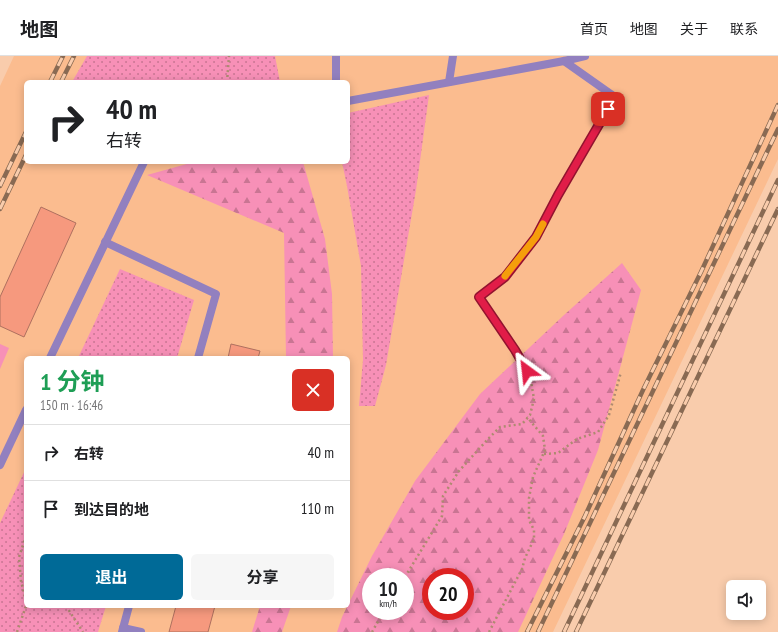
<!DOCTYPE html>
<html lang="zh">
<head>
<meta charset="utf-8">
<style>
	body { margin:0; font-family:"PT Sans Narrow","Noto Sans SC",sans-serif; background:#f6f6f6; color:#202124; height:100vh; display:flex; flex-direction:column; font-size:15px; white-space:nowrap }
	* { box-sizing:border-box; margin:0 }
	p { font-size:13px; color:#757577 }
	.icon { flex:none; width:22px; height:22px; fill:none; stroke:currentColor; stroke-width:2; stroke-linecap:round; stroke-linejoin:round }
	.map { position:relative; flex:1; overflow:hidden }
	.side { position:absolute; left:24px; top:300px; width:326px; height:252px; display:flex; flex-direction:column; background:#fff; border-radius:6px; box-shadow:0 2px 10px #0003 }
	.side>* { flex:none }
	.banner { position:absolute; left:24px; top:24px; width:326px; height:84px; border-radius:6px; box-shadow:0 2px 10px #0003; background:#fff; color:#202124; overflow:hidden }
	.buttons { position:absolute; left:726px; top:524px; display:grid; gap:8px }
	.buttons a { display:grid; place-items:center; width:40px; height:40px; border-radius:6px; background:#fff; box-shadow:0 2px 10px #0003; font-size:20px }
	.speed { position:absolute; left:362px; top:512px; display:flex; gap:8px; font-size:20px; font-weight:700; text-align:center }
	.speed>* { display:grid; place-content:center; width:52px; height:52px; border-radius:50%; background:#fff; box-shadow:0 2px 10px #0003; line-height:1 }
	.speed small { font-size:10px; font-weight:400 }
	.speed .limit { border:6px solid #d22; background:#fff; color:#111 }
	.pin { position:absolute; display:grid; place-items:center; width:34px; height:34px; color:#fff; margin:-17px; border-radius:8px; box-shadow:0 2px 6px #0006 }
	.me { position:absolute; width:44px; margin:-22px; rotate:330deg; stroke-linejoin:round; filter:drop-shadow(0 0 3px #0008) }
	.turn { display:flex; align-items:center; gap:14px; height:84px; padding:0 16px; font-size:18px }
	.turn .icon { width:52px; height:52px; stroke-width:2.5 }
	.turn b { display:block; font-size:28px; line-height:34px }
	.round { display:grid; place-items:center; flex:none; width:42px; height:42px; border-radius:6px; background:#f6f6f6 }
	.headline { display:flex; align-items:center; justify-content:space-between; height:68px; padding:0 16px }
	h1 { font-size:24px; font-weight:700; line-height:30px; color:#1e9e55 }
	.button { display:flex; gap:8px; margin-top:auto; padding:8px 16px }
	.button a { flex:1; height:46px; border-radius:6px; background:#006a97; color:#fff; font-size:16px; font-weight:700; line-height:46px; text-align:center }
	.button a+a { background:#f6f6f6; color:#202124 }
	ul { padding:0; list-style:none }
	li { display:flex; align-items:center; gap:12px; height:56px; padding:0 16px; border-top:1px solid #e0e0e0 }
	li div { flex:1 }
	li b { display:block; font-size:15px }
	li em { font-style:normal }
	header { display:flex; align-items:center; gap:24px; box-sizing:border-box; height:56px; padding:0 20px; background:#fff; border-bottom:1px solid #e0e0e0 }
	header strong { font-size:19px }
	nav { display:flex; gap:22px; margin-inline-start:auto; font-size:14px }
	.map>svg:first-child { display:block }
</style>
</head>
<body>
<header>
<strong>地图</strong>
<nav><a>首页</a><a>地图</a><a>关于</a><a>联系</a></nav>
</header>
<div class="map">
<svg width="778" height="576" viewBox="0 0 778 576">
	<defs>
		<pattern id="grass-dots" width="8" height="8" patternUnits="userSpaceOnUse"><rect width="8" height="8" fill="#f790b7"/><path d="M2 2h.1M6 6h.1" fill="none" stroke="#c97593" stroke-width="1.8" stroke-linecap="round"/></pattern>
		<pattern id="forest-firs" width="22" height="20" patternUnits="userSpaceOnUse"><rect width="22" height="20" fill="#f790b7"/><path d="M5 1l3.5 6h-7zM16 11l3.5 6h-7z" fill="#c97593"/></pattern>
	</defs>
	<rect width="100%" height="100%" fill="#f9ccac"/>
	<path fill="#fbbc8f" fill-rule="evenodd" d="M14 0H778V103L553 576H0V30ZM26 26H348V106H26ZM26 302H348V550H26ZM371 521H405V555H371ZM431 521H465V555H431Z"/>
	<g fill="url(#grass-dots)">
		<polygon points="87,0 275,0 280,26 72,26"/>
		<polygon points="429,39 416,134 386,309 375,350 359,350 363,304 361,210 347,130 342,106 348,106 348,57"/>
		<polygon points="120,213 194,244 177,302 78,302"/>
		<polygon points="26,412 26,550 106,550 98,576 0,576 0,467"/>
	</g>
	<g fill="url(#forest-firs)" fill-rule="evenodd">
		<polygon points="194,106 303,106 325,183 332,238 333,302 286,302 284,177 147,119"/>
		<path d="M622 207 641 234 598 394 564 478 518 576H337L342 561 372 500 415 425 480 338 564 259ZM371 521H405V555H371ZM431 521H465V555H431Z"/>
		<polygon points="260,550 291,550 282,576 252,576"/>
	</g>
	<polygon fill="#f790b7" points="0,288 9,292 0,313"/>
	<g fill="#f6997e" stroke="#ae705f">
		<polygon points="41,151 76,167 24,281 0,270 0,241"/>
		<polygon points="231,288 260,295 258,302 228,302"/>
		<polygon points="176,550 215,550 208,576 169,576"/>
	</g>
	<g fill="none" stroke-linecap="round" stroke-linejoin="round">
		<g stroke="#ae8a70" stroke-width="2.5" stroke-dasharray="2 3" stroke-linecap="butt">
			<polyline points="227,26 229,0"/>
			<polyline points="544,398 558,397 577,383 598,376 609,359 621,316"/>
			<polyline points="26,480 19,501 21,525 26,545"/>
			<polyline points="405,521 442,460 443,440 459,415 488,383 500,371 522,368 530,359 534,343 531,325"/>
			<polyline points="66,550 83,576"/>
			<polyline points="17,576 26,550"/>
			<polyline points="372,576 384,555"/>
			<polyline points="489,576 522,513 525,502 534,483 534,474 529,464 529,442 533,421 545,394 543,380 527,361"/>
		</g>
		<g stroke="#9280bf" stroke-width="8">
			<polyline points="336,0 336,26"/>
			<polyline points="449,26 453,0"/>
			<polyline points="348,45 564,5 585,0"/>
			<polyline points="105,186 216,238 198,302"/>
			<polyline points="50,302 144,106"/>
			<polyline points="527,315 515,294 479,241 505,221 536,181 558,139 615,41 564,5"/>
			<polyline points="0,409 26,354"/>
			<polyline points="123,572 141,576"/>
			<polyline points="122,576 129,550"/>
		</g>
		<g stroke="#896a53" stroke-width="4.5">
			<g id="rail">
				<polyline points="50,26 63,0"/>
				<polyline points="61,26 74,0"/>
				<polyline points="0,130 26,76"/>
				<polyline points="0,153 26,99"/>
				<polyline points="527,576 585,460 643,334 701,216 778,49"/>
				<polyline points="538,576 778,73"/>
				<polyline points="564,576 778,124"/>
				<polyline points="576,576 778,153"/>
			</g>
		</g>
		<use href="#rail" stroke="#f9ccac" stroke-width="3" stroke-dasharray="9" stroke-linecap="butt"/>
	</g>
	<g fill="none" stroke-linecap="round" stroke-linejoin="round">
		<g stroke="#92132f" stroke-width="10">
			<polyline id="route" points="527,315 515,294 479,241 505,221 536,181 558,139 608,53"/>
		</g>
		<use href="#route" stroke="#e11d48" stroke-width="7"/>
		<polyline stroke="#f59e0b" stroke-width="7" points="505,220 536,181 543,168"/>
	</g>
</svg>
<div class="buttons">
<a><svg class="icon" aria-label="sound" viewBox="0 0 24 24"><path d="M4 9h4l5-4v14l-5-4H4zM17 9q2 3 0 6"/></svg></a>
</div>
<div class="speed"><div>10<small>km/h</small></div><div class="limit">20</div></div>
<div class="pin" style="left:608px;top:53px;background:#d93025"><svg class="icon" aria-label="arrive" viewBox="0 0 24 24"><path d="M6 21V4h12l-3 4 3 4H6"/></svg></div>
<svg class="me" style="left:527px;top:315px" viewBox="-20 -20 40 40"><path d="M0-17L14 15 0 8-14 15z" fill="#e11d48" stroke="#fff" stroke-width="4"/></svg>
<div class="banner">
<div class="turn"><svg class="icon" aria-label="right" viewBox="0 0 24 24"><path d="M7 20v-9h11M14 6l5 5-5 5"/></svg><div><b>40 m</b>右转</div></div>
</div>
<section class="side">
<div class="headline"><div><h1>1 分钟</h1><p>150 m · 16:46</p></div><a class="round" style="background:#d93025;color:#fff"><svg class="icon" aria-label="close" viewBox="0 0 24 24"><path d="M6 6l12 12M18 6L6 18"/></svg></a></div>
<ul>
<li><svg class="icon" aria-label="right" viewBox="0 0 24 24"><path d="M7 20v-9h11M14 6l5 5-5 5"/></svg><div><b>右转</b></div><em>40 m</em></li>
<li><svg class="icon" aria-label="arrive" viewBox="0 0 24 24"><path d="M6 21V4h12l-3 4 3 4H6"/></svg><div><b>到达目的地</b></div><em>110 m</em></li>
</ul>
<div class="button"><a>退出</a><a>分享</a></div>
</section>
</div>
</body>
</html>
